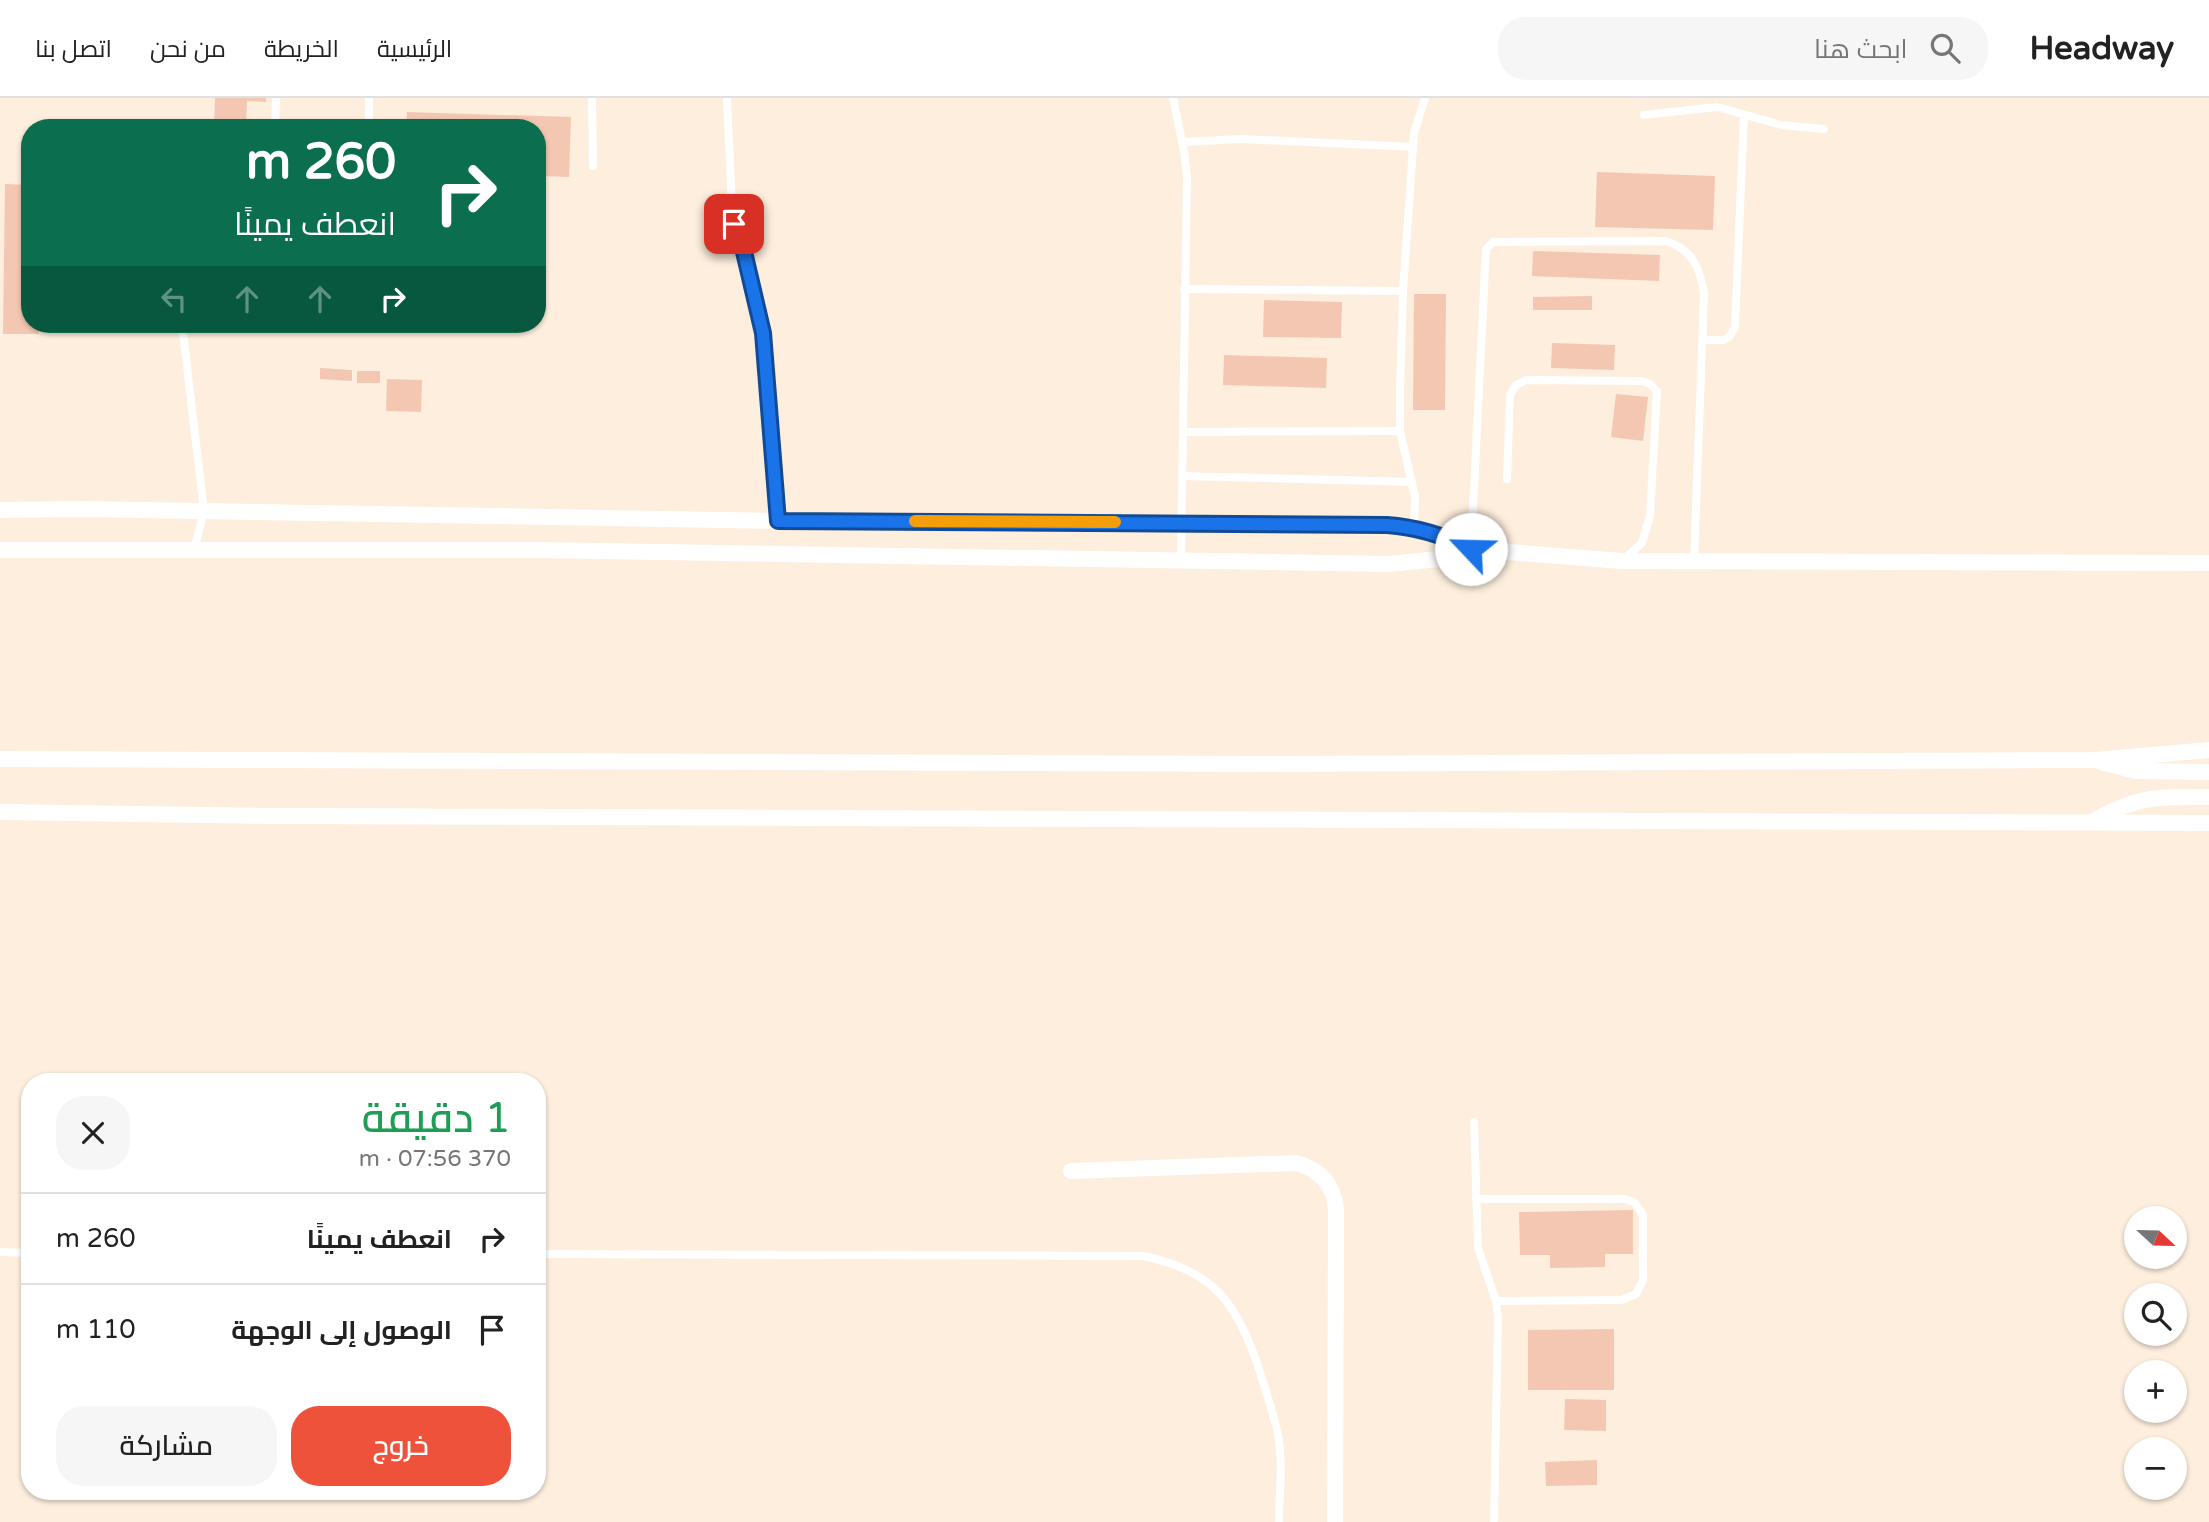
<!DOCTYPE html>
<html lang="ar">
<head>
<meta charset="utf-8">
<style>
	body { margin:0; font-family:"Varela Round",Cairo,sans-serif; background:#f6f6f6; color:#222; direction:rtl; height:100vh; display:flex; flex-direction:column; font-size:26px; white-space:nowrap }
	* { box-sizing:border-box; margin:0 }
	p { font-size:23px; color:#767676 }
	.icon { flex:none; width:38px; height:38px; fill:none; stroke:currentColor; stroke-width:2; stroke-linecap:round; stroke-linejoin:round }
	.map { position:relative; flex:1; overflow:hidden; direction:ltr }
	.sheet { position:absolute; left:21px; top:975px; width:525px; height:427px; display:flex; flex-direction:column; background:#fff; border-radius:28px; box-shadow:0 2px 5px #0004; direction:rtl }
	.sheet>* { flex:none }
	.guide { position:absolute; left:21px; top:21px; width:525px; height:214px; border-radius:28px; box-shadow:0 2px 5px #0004; direction:rtl; background:#0b6e4f; color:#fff; overflow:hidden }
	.needle { width:46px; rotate:112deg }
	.fabs { position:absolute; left:2124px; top:1108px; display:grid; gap:14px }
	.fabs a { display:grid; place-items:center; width:63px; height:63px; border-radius:50%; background:#fff; box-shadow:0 2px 5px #0004; font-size:35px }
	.pin { position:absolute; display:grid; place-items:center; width:60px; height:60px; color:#fff; margin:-30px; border-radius:14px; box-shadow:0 4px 10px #0006 }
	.me { position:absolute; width:77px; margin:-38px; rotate:294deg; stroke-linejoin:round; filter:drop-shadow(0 0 5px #0008) }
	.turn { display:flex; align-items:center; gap:24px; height:147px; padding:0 35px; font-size:32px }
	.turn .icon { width:91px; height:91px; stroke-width:2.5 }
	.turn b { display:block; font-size:49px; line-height:60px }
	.lanes { display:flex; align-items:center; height:66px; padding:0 35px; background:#0003; justify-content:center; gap:35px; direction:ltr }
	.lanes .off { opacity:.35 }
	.round { display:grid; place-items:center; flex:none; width:74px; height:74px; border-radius:28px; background:#f6f6f6 }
	.head { display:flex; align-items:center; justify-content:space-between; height:119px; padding:0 35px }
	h1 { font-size:42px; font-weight:600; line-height:52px; color:#1e9e55 }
	.action { display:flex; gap:14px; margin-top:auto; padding:14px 35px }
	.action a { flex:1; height:80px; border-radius:28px; background:#ef523a; color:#fff; font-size:28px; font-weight:600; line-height:80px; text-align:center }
	.action a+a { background:#f6f6f6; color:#222 }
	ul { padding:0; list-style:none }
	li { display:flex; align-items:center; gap:21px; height:91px; padding:0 35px; border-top:2px solid #e0e0e0 }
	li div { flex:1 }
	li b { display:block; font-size:26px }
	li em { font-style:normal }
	header { display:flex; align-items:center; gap:42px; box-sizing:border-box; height:98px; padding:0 35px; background:#fff; border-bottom:2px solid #e0e0e0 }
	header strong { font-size:33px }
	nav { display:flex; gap:38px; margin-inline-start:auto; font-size:24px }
	.search { width:490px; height:63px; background:#f6f6f6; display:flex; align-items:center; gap:18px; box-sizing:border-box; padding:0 24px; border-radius:28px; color:#767676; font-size:26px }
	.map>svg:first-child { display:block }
</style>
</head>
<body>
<header>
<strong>Headway</strong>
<div class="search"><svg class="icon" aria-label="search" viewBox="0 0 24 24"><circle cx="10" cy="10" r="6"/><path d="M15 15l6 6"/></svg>ابحث هنا</div>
<nav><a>الرئيسية</a><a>الخريطة</a><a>من نحن</a><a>اتصل بنا</a></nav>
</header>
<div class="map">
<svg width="2209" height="1424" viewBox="0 0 2209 1424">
	<rect width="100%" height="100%" fill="#fdeedd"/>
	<g fill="#f4c7b3">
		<polygon points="215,0 266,0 266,4 247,3 246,30 214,30"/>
		<polygon points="407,14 571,19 569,79 537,78 537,30 406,30"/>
		<rect x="293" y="24" width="15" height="6"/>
		<polygon points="1597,74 1715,78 1713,132 1595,129"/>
		<polygon points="5,86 30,87 30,226 39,226 39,236 3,236"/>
		<polygon points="1533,153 1660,157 1659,183 1532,178"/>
		<polygon points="1414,196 1446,196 1445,312 1413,312"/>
		<polygon points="1592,198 1592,212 1533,212 1533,199"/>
		<polygon points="1264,202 1342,204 1341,240 1263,239"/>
		<polygon points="1552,245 1615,247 1614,272 1551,270"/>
		<polygon points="1224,257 1327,260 1326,290 1223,287"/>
		<polygon points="320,270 352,272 352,283 320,281"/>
		<rect x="357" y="273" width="23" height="12"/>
		<polygon points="387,281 422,282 421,314 386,313"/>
		<polygon points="1616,296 1648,299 1643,343 1611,339"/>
		<polygon points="1633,1112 1633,1156 1605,1156 1605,1169 1550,1170 1550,1157 1520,1157 1519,1114"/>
		<polygon points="1614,1231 1614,1292 1528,1292 1528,1232"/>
		<polygon points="1565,1301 1606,1302 1606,1333 1564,1332"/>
		<polygon points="1597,1362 1597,1387 1546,1388 1545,1364"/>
	</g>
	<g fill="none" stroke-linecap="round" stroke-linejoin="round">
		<g stroke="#fff" stroke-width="8">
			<polyline points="592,0 593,68"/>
			<polyline points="1173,0 1184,53 1187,79 1181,461"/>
			<polyline points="727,1 732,110 763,235 778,423"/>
			<polyline points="1644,17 1717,9 1781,27 1824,31"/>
			<polyline points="275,30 276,0"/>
			<polyline points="369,30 369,0"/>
			<polyline points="1182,44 1241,41 1413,49"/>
			<polyline points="1184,191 1403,193"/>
			<polyline points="182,226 204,413 194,452"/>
			<polyline points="1702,242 1724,242 1730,238 1735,229 1744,17"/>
			<polyline points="1183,334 1400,333"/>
			<polyline points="1182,378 1412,384"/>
			<polyline points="1507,381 1510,297 1516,287 1526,282 1642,283 1650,286 1657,293 1650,418 1642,445 1624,461"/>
			<polyline points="1414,430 1415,399 1400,333 1400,292 1403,193 1414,35 1425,0"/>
			<path d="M1471 451 1486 151 1493 144 1666 143C1692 151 1700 170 1704 195L1694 464"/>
			<polyline points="1474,1024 1478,1150 1496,1203 1498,1220 1494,1424"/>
			<polyline points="1476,1101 1624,1101 1634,1104 1643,1117 1643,1182 1636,1196 1621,1202 1496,1203"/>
			<polyline points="0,1154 30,1155"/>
			<path d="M537 1156 1144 1158C1215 1174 1236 1204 1259 1271 1266 1295 1275 1318 1279 1343 1283 1369 1279 1398 1279 1424"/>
		</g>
		<g stroke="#fff" stroke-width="16">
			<polyline points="0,412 83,411 778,423 1386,427 1422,431 1471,451 1622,463 2209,465"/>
			<polyline points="0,452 541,452 1388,466 1439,461 1471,451"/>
			<polyline points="0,661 1272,666 2095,662 2209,652"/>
			<polyline points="2101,664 2136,673 2209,674"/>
			<polyline points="0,714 272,718 2209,725"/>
			<path d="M2092 724C2138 697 2157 699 2209 699"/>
			<path d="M1071 1073 1296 1065C1320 1071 1334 1087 1336 1111L1335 1424"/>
		</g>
	</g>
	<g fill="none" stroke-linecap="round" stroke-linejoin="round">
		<g stroke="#114b97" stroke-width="18">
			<path id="route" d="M734 126 744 154 763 235 778 423 1387 427C1417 429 1443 437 1471 451"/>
		</g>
		<use href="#route" stroke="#1a73e8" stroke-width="12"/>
		<polyline stroke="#f59e0b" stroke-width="12" points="915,423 1115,424"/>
	</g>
</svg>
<div class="fabs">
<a><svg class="needle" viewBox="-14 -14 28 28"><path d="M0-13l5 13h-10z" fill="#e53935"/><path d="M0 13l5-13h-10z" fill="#767676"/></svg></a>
<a><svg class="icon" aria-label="search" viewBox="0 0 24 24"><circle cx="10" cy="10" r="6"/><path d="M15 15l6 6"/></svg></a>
<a>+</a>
<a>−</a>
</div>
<div class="pin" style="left:734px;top:126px;background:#d93025"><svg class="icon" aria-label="arrive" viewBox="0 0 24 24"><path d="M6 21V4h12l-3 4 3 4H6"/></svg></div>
<svg class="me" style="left:1471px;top:451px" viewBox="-20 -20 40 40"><circle r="19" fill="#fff"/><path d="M0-13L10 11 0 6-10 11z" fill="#1a73e8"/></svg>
<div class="guide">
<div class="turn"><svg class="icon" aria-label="right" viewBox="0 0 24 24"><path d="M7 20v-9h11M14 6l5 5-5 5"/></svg><div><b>260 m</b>انعطف يمينًا</div></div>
<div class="lanes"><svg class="icon off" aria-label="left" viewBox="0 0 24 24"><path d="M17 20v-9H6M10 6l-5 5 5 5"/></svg><svg class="icon off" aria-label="ahead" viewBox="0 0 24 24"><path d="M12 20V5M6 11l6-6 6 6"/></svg><svg class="icon off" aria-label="ahead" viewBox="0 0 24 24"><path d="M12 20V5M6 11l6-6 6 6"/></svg><svg class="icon" aria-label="right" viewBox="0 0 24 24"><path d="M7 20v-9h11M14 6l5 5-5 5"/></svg></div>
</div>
<section class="sheet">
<div class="head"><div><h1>1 دقيقة</h1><p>370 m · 07:56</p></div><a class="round"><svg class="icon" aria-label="close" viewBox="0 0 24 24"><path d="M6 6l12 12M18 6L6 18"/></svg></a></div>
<ul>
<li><svg class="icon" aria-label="right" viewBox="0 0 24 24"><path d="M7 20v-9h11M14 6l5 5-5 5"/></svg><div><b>انعطف يمينًا</b></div><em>260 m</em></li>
<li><svg class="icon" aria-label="arrive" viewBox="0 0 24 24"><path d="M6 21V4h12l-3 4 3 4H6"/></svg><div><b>الوصول إلى الوجهة</b></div><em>110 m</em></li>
</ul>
<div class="action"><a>خروج</a><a>مشاركة</a></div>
</section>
</div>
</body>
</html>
